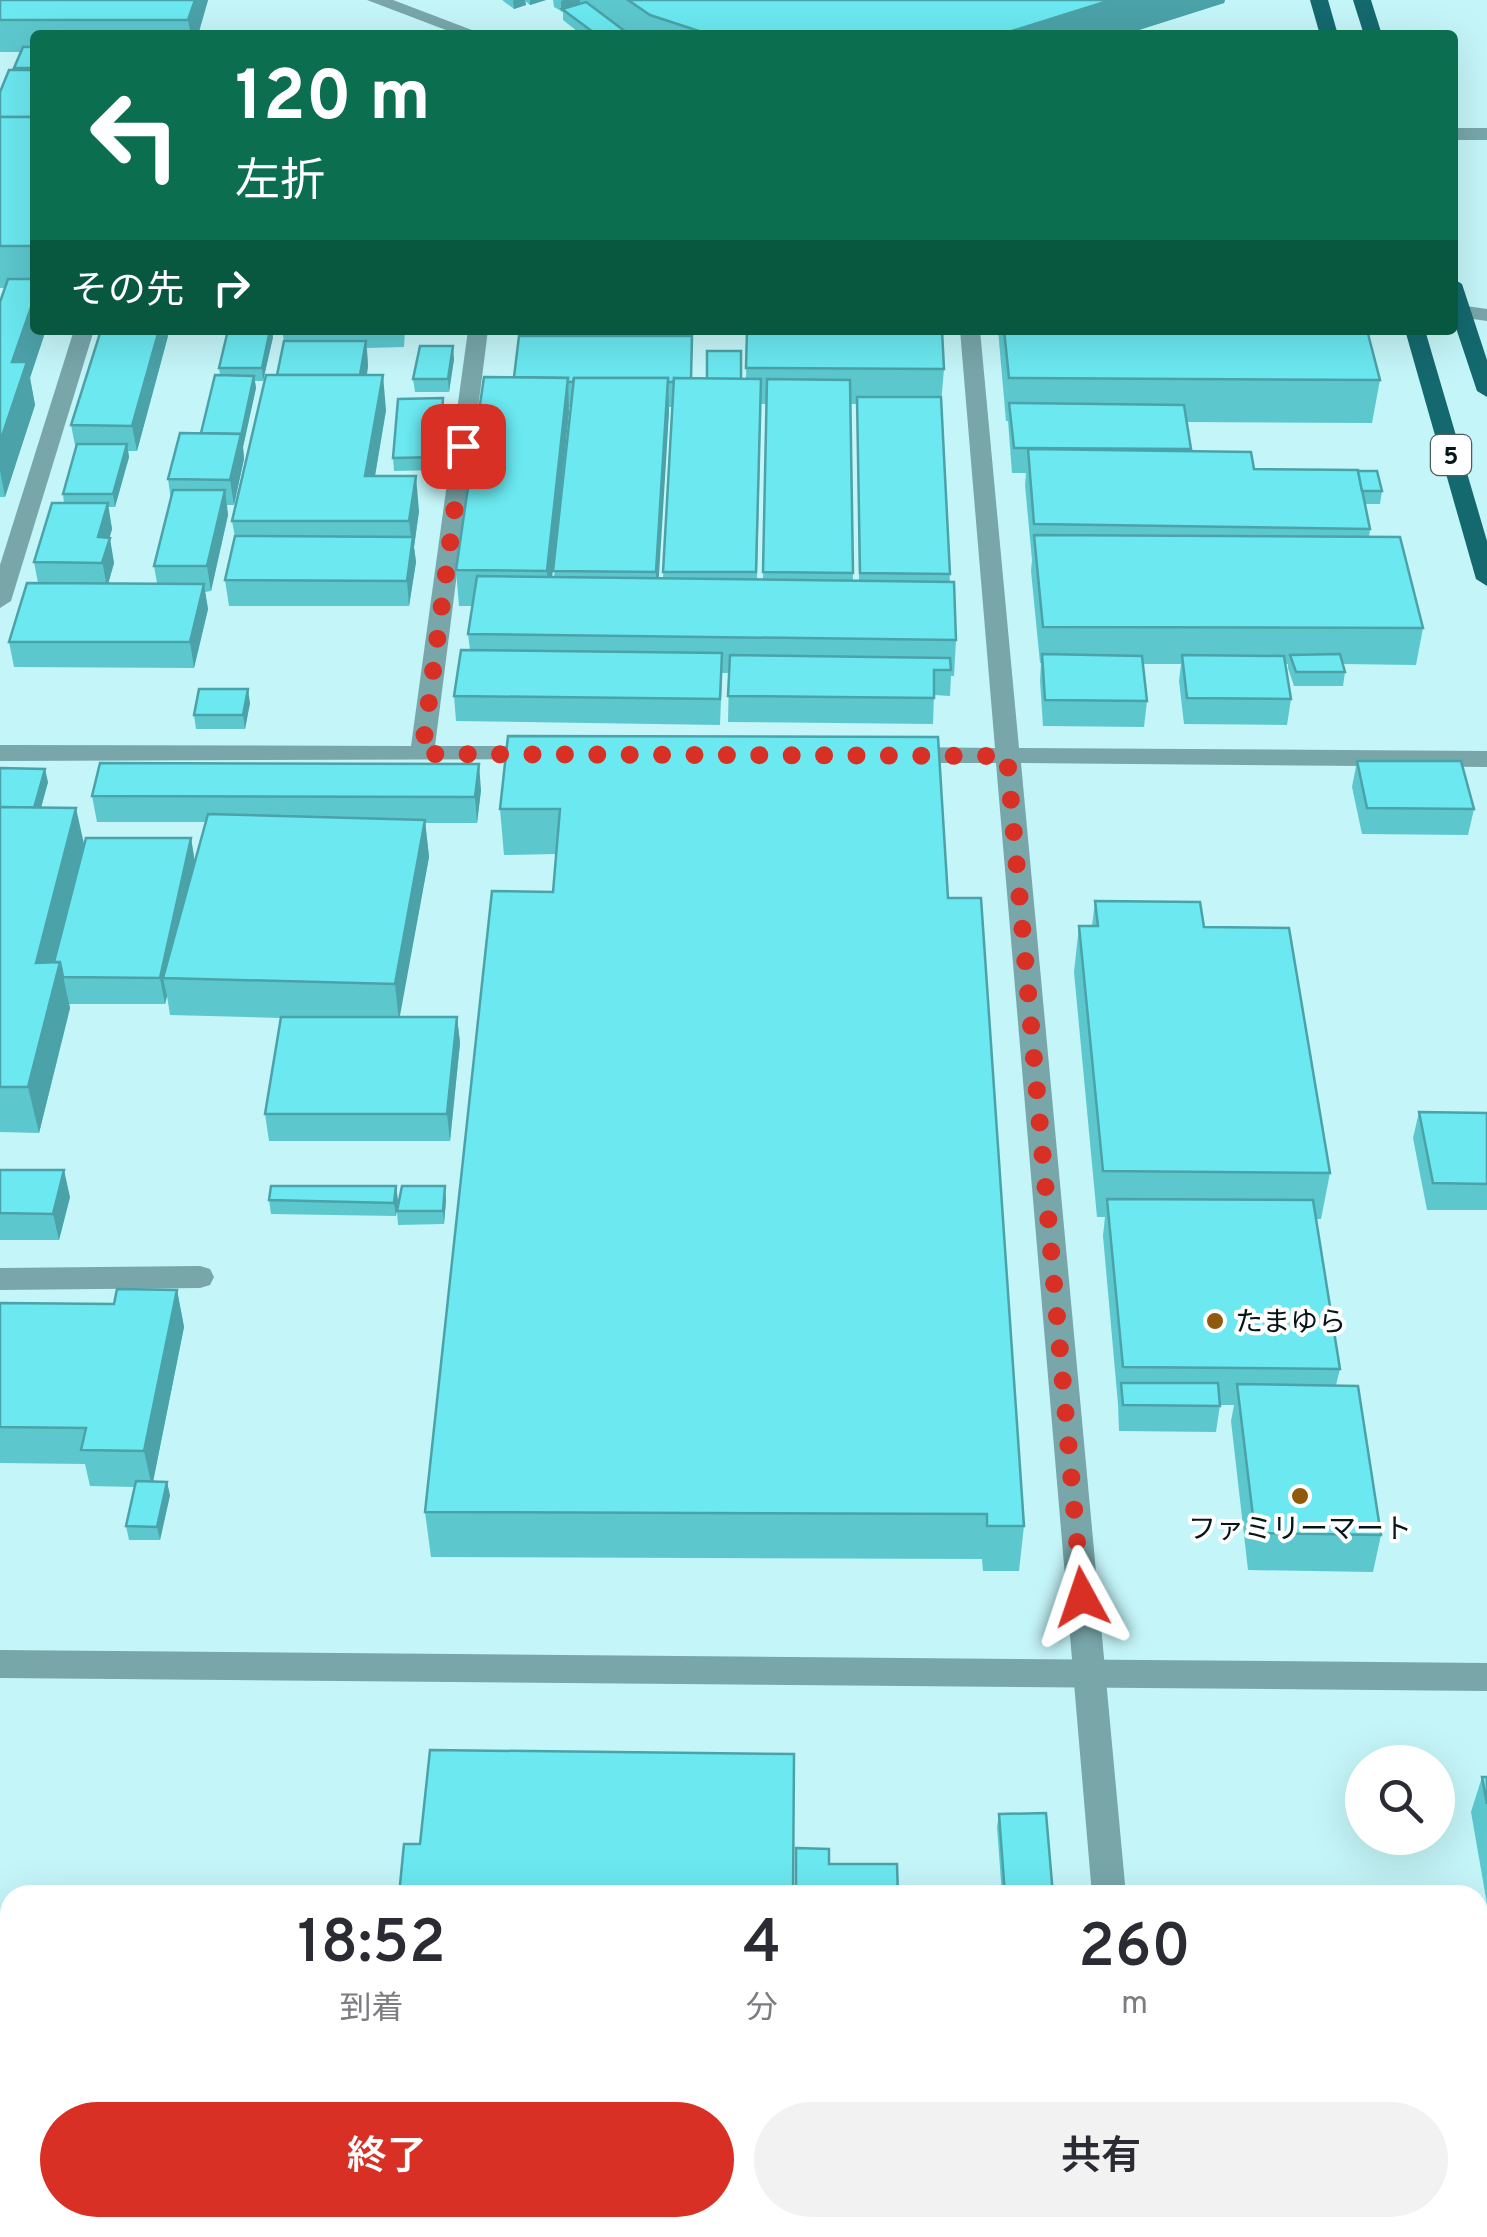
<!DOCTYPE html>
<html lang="ja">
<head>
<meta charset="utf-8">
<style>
	body { margin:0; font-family:Overpass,"Noto Sans JP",sans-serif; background:#f2f2f3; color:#2b2b33; height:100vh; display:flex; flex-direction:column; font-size:38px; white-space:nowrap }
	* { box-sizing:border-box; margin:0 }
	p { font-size:32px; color:#7c7c81 }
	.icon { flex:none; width:55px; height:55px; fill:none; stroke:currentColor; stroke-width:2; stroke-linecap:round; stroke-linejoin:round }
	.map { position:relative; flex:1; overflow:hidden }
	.side { position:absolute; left:0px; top:1885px; width:1488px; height:352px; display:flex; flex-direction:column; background:#fff; border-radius:30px 30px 0 0; box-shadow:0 10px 40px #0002 }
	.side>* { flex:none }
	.banner { position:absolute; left:30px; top:30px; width:1428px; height:305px; border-radius:10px; box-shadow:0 10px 40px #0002; background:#0b6e4f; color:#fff; overflow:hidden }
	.fabs { position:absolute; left:1345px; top:1745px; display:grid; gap:20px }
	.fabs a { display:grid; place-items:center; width:110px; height:110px; border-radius:50%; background:#fff; box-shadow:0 10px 40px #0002; font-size:50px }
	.pin { position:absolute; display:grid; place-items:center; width:85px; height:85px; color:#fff; margin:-42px; border-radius:20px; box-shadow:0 5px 15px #0006 }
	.me { position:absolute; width:110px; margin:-55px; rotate:355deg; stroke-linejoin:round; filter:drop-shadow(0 0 8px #0008) }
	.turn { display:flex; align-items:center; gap:35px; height:210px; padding:0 40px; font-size:45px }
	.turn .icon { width:130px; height:130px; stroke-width:2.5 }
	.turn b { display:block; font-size:70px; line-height:85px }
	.then { display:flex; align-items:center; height:95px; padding:0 40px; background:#0003; gap:20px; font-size:38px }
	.eta { display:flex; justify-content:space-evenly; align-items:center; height:170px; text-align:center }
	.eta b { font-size:60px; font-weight:600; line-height:70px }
	.cta { display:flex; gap:20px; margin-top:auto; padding:20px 40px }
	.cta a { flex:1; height:115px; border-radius:60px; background:#d93025; color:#fff; font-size:40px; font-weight:600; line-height:115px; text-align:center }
	.cta a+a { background:#f2f2f3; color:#2b2b33 }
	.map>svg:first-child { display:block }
</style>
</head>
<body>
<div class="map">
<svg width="1487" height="2237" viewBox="0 0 1487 2237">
	<rect width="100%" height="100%" fill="#c4f5f8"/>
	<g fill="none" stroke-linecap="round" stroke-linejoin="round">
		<g fill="#78a6a9" fill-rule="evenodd">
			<rect x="1452" y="128" width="35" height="12"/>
			<polygon points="200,1266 210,1269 214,1277 210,1285 200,1288 0,1290 0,1268"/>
		</g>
		<g fill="#78a6a9" fill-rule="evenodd">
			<polygon points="74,330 94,330 11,601 0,608 0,565"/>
			<polygon points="468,330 488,330 435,746 541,746 550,749 553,754 550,759 0,761 0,745 411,746"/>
			<polygon points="960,330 980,330 1019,748 1487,751 1487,767 1021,763 1126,1895 1092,1895 996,763 904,763 892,755 904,747 995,748"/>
			<rect x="1121" y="2228" width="38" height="9"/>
		</g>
		<g fill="#78a6a9" fill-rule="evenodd">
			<polygon points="367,0 393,0 485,35 459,35"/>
			<polygon points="1452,304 1487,309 1487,321 1452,316"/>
			<polygon points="0,1650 1487,1663 1487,1691 0,1678"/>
		</g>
		<g fill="#14696e" fill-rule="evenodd">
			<polygon points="1310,0 1328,0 1338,35 1320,35"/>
			<polygon points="1353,0 1371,0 1382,35 1364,35"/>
			<polygon points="1452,278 1462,284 1487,360 1487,397 1477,391 1452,316"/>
			<polygon points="1405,330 1425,330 1487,541 1487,586 1476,579"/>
		</g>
	</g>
	<g fill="#5cc8ce" fill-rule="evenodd">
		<polygon points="0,0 208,0 198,35 35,35 35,330 30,378 35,405 5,497 0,497 0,302 5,288 0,288 0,92 14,70 21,52 0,52"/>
		<polygon points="502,0 546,0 530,5 525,1 526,5 514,9"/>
		<polygon points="553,0 1225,0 1224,3 1123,35 582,35 563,20 563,12 554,7"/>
		<polygon points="228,330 272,330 273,337 263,381 255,381 256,388 243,447 244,459 234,505 227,505 228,515 211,591 205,592 208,609 194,668 14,667 9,642 38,583 34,562 64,503 63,494 76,450 71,425 168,336 137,451 128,451 129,457 115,507 108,507 112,529 109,538 114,563 108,583 157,583 154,566 171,500 168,479 201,433 220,375 219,368"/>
		<polygon points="282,330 405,330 404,347 367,348 368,366 367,375 386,410 375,476 419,511 414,547 416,562 409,606 229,606 225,580 235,537 232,521 277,375 284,341"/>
		<path d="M747 330 944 369 941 404 950 582 956 640 954 676H951L950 696 934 695 933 724 728 722 729 673H722L720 725 456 721 454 696 470 650 468 634 472 606H459L456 570 484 377 746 379ZM761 404H767L763 580 757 579ZM850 404H857L859 581H853ZM569 407H571L554 577H552ZM669 407H673L663 578H658Z"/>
		<polygon points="998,330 1367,330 1380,380 1372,423 1187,422 1191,452 1254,469 1382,491 1380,504 1365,504 1370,529 1369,537 1423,628 1416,665 1343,664 1345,672 1343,686 1294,686 1288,668 1288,664 1285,664 1291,699 1287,725 1184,724 1179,681 1181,664 1143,664 1147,701 1144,727 1043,726 1040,680 1041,663 1040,663 1031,571 1032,560 1025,485 1026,473 1012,473 1008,421 1006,421"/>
		<polygon points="454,359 449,392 415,392 413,379"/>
		<polygon points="444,411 441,470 394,471 393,458"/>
		<polygon points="250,703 245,729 196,729 194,715"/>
		<polygon points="508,736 948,898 1024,1526 1019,1571 983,1571 982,1559 431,1557 425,1512 553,892 556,854 504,855 500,809"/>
		<polygon points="1357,761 1474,809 1468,835 1362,834 1352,787"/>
		<polygon points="0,768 48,782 41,808 84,846 191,838 195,862 206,822 97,822 92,796 481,790 477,823 425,823 429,857 399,1017 457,1017 460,1043 450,1141 269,1141 265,1114 281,1018 170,1015 167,996 165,1004 69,1004 70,1008 39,1133 0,1132"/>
		<polygon points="1095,901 1204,927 1330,1173 1321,1219 1316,1219 1340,1369 1336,1385 1381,1535 1373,1572 1248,1570 1231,1421 1234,1405 1220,1405 1216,1432 1119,1431 1118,1404 1103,1236 1105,1217 1097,1217 1074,972 1079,926 1092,926"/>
		<polygon points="1419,1112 1487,1113 1487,1210 1427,1210 1413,1138"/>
		<polygon points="0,1170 70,1197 59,1240 0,1240"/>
		<polygon points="269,1200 398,1200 396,1216 271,1214"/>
		<polygon points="446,1200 444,1224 398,1225 397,1211"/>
		<polygon points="177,1290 184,1327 153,1481 170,1495 160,1540 129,1540 126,1526 134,1487 90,1486 85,1464 0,1463 0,1303 114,1304"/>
		<polygon points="1482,1777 1487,1777 1487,1904 1471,1812"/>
		<polygon points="999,1814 1053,1895 1002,1895 997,1827"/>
		<polygon points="1212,2228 1478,2228 1487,2237 1213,2237"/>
	</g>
	<g fill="#4ba2a8">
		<polygon points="195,0 208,0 198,35 191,35 188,20"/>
		<polygon points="513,0 525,0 526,5 514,9"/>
		<polygon points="530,0 546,0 530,5"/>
		<polygon points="564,0 580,0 580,8 562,9 561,13 561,1"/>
		<polygon points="1111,0 1225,0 1224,3 1123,35 999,35"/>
		<polygon points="35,296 35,330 46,330 30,378 35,405 5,497 0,470 0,442 12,362"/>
		<polygon points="159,330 167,330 168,336 137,451 132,426"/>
		<polygon points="270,330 272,330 273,337 263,381 262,368"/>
		<polygon points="366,341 368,366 362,404 360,379"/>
		<polygon points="453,346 454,359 449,392 448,379"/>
		<polygon points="383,375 386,410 369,511 365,476"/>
		<polygon points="254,376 256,388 243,447 244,459 234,505 230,480"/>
		<polygon points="568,378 569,413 549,607 547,571"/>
		<polygon points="668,378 669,413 657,608 656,572"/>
		<polygon points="443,398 444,411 441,470 440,457"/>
		<polygon points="127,444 129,457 115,507 113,494"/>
		<polygon points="416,476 419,511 414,547 416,562 409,606 407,581 412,547 409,521"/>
		<polygon points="225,490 228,515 211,591 207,566"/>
		<polygon points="108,503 112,529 104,558 110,538 114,563 107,588 98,537"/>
		<polygon points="204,584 208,609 194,668 190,642"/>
		<polygon points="248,689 250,703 245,729 243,715"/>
		<polygon points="479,764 481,790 477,823 475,797"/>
		<polygon points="45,769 48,782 37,822 34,808"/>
		<polygon points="76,808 86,853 54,977 36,963"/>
		<polygon points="425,820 429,857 399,1021 395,984"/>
		<polygon points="191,838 195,864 163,978 167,996 165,1004 160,978"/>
		<polygon points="60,962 70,1008 39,1133 28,1087"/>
		<polygon points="457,1017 460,1043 450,1141 447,1114"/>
		<polygon points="64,1170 70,1197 59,1240 53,1214"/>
		<polygon points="396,1186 398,1200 396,1216 394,1203"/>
		<polygon points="445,1186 446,1200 444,1224 443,1211"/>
		<polygon points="177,1290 184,1327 152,1487 144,1451"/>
		<polygon points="167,1482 170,1495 160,1540 157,1527"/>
	</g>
	<g fill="#6be8f0" stroke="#4ba2a8" stroke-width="2.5">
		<polygon points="0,0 195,0 188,20 0,20"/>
		<polygon points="628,0 1111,0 999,35 711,35 650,15"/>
		<polygon points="586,2 630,35 597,35 562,9"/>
		<polygon points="23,47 35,47 35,68 14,68"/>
		<polygon points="9,70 35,70 35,117 0,117 0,92"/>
		<rect x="0" y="117" width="35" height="129"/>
		<polygon points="8,279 35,279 35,296 12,362 27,362 0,442 0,302"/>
		<polygon points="101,330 159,330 132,426 71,425"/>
		<polygon points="228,330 270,330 262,368 219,368"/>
		<polygon points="747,330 942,330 944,369 746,368"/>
		<polygon points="1004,330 1367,330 1380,380 1009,378"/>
		<polygon points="519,336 692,336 691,379 674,378 674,382 668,382 668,378 574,378 573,382 567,382 568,378 514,377"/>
		<polygon points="284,341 366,341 360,375 277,375"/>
		<polygon points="420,346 453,346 448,379 413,379"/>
		<rect x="707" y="351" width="34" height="28"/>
		<polygon points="215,375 254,376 241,436 241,434 201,433"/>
		<polygon points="266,375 383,375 365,476 416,476 409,521 232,521"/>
		<polygon points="484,377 568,378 547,571 456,570"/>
		<polygon points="574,378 668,378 656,572 553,571"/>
		<polygon points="674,378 761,379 756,572 663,572"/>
		<polygon points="767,379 850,380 853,573 763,572"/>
		<polygon points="857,397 941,397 950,574 860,573"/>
		<polygon points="443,398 440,457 393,458 398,399"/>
		<polygon points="1009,403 1184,405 1191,449 1014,448"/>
		<polygon points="180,433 241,434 230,480 168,479"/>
		<polygon points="77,444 127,444 113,494 63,494"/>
		<polygon points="1028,449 1251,452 1254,469 1358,470 1370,529 1034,524"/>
		<polygon points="1358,471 1377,471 1382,491 1362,491"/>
		<polygon points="173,490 225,490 207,566 154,566"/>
		<polygon points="52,503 108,503 98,537 110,538 102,563 34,562"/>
		<polygon points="1034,535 1400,537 1423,628 1043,627"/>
		<polygon points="235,536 413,537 407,581 225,580"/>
		<polygon points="477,576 954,582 956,640 468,634"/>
		<polygon points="27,583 204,584 190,642 9,642"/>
		<polygon points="461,650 722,653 720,699 454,696"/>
		<polygon points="1042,654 1142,656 1147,701 1045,700"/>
		<polygon points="1340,654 1345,672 1296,672 1290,655"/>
		<polygon points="730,655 950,658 951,670 934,670 934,698 728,696"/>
		<polygon points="1182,655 1284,656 1291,699 1187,698"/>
		<polygon points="199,689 248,689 243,715 194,715"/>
		<polygon points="508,736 938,737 948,898 981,898 1024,1526 987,1526 987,1514 425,1512 492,891 553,892 560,809 500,809"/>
		<polygon points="1357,761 1461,761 1474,809 1367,808"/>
		<polygon points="100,763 479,764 475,797 92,796"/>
		<polygon points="0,768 45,769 34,808 0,807"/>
		<polygon points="0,807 76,808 36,963 60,962 28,1087 0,1087"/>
		<polygon points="208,814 425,820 395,984 163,978"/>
		<polygon points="86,838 191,838 160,978 63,977 60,962 54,962"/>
		<polygon points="1095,901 1200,902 1204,927 1289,928 1330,1173 1103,1171 1079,926 1098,926"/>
		<polygon points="281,1017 457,1017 447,1114 265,1114"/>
		<polygon points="1419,1112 1487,1113 1487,1184 1433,1183"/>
		<polygon points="0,1170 64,1170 53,1214 0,1213"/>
		<polygon points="271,1186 396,1186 394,1203 269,1200"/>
		<polygon points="402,1186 445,1186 443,1211 397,1211"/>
		<polygon points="1107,1199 1313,1200 1340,1369 1123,1367"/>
		<polygon points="117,1289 177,1290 144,1451 81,1450 86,1428 0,1427 0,1303 114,1304"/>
		<polygon points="1121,1383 1218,1383 1220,1406 1123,1405"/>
		<polygon points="1237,1384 1358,1386 1381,1535 1255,1533"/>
		<polygon points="136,1481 167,1482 157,1527 126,1526"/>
		<polygon points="430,1750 794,1754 793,1895 399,1895 404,1844 420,1844"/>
		<polygon points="1482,1777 1487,1777 1487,1804"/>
		<polygon points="1046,1813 1053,1895 1005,1895 999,1814"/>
		<polygon points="796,1848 829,1849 829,1864 897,1864 898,1895 796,1895"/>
		<polygon points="1478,2033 1484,2033 1487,2053 1487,2237 1224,2237 1223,2228 1478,2228"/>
	</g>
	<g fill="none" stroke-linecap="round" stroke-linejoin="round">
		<polyline stroke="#d93025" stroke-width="18" stroke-dasharray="0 32.4" points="463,446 422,754 1007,756 1082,1597"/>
	</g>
	<g fill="#8f5a0b" stroke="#fff" stroke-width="4">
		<circle cx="1215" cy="1321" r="10"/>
		<circle cx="1300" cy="1496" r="10"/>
	</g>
	<g text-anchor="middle" stroke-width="8" stroke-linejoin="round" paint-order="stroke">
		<rect fill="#fff" stroke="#4f5c5d" stroke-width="2.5" x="1431" y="435" width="40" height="40" rx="8"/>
		<g font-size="25" font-weight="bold" fill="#041618">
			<text x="1451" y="464">5</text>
		</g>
		<g font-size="28" fill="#041618" stroke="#fff" text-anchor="start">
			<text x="1235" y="1331">たまゆら</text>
			<text x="1300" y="1538" text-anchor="middle">ファミリーマート</text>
		</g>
	</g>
</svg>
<div class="fabs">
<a><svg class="icon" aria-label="search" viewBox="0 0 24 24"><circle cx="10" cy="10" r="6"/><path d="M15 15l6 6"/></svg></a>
</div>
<div class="pin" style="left:463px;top:446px;background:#d93025"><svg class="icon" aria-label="arrive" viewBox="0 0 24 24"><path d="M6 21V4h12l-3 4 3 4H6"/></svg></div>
<svg class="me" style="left:1082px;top:1597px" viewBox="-20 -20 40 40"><path d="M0-17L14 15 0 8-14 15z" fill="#d93025" stroke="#fff" stroke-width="4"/></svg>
<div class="banner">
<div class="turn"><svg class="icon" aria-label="left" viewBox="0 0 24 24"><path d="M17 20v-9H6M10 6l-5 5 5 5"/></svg><div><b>120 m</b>左折</div></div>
<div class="then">その先<svg class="icon" aria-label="right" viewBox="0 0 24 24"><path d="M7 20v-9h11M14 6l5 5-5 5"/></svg></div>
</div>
<section class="side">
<div class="eta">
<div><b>18:52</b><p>到着</p></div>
<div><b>4</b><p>分</p></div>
<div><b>260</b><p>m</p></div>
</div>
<div class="cta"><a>終了</a><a>共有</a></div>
</section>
</div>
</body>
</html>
